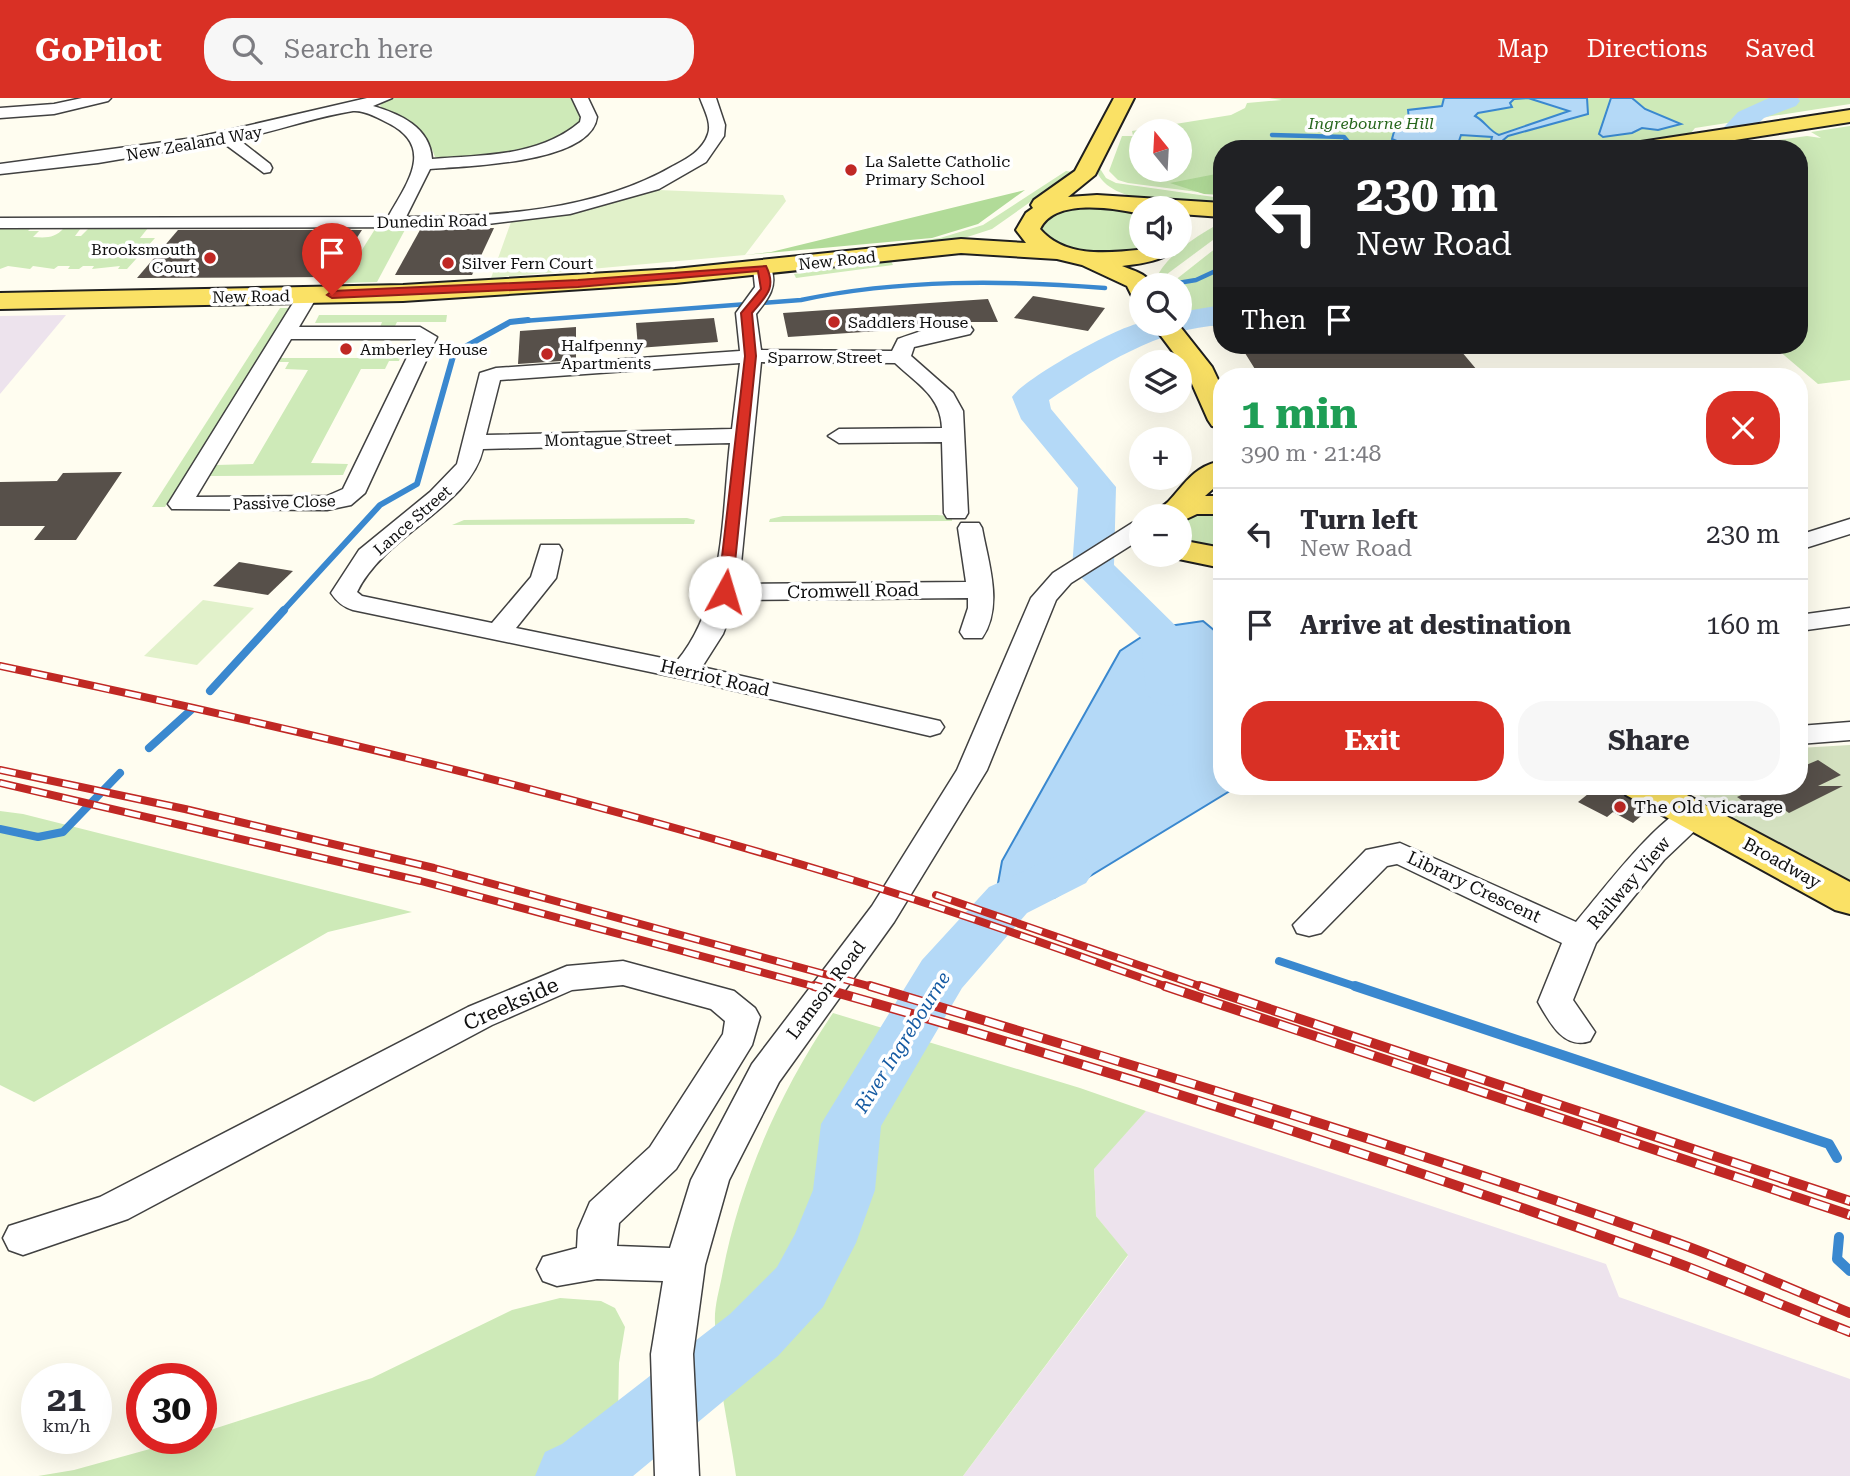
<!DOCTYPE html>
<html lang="en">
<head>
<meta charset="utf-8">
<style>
	body { margin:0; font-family:"Roboto Serif",serif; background:#f7f7f7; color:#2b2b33; height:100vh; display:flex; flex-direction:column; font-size:26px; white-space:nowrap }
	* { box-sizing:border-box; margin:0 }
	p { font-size:23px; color:#7c7c81 }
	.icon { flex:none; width:38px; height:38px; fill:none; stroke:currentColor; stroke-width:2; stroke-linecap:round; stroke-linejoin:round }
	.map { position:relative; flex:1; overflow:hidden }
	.details { position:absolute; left:1213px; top:270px; width:595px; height:427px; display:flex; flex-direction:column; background:#fff; border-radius:28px; box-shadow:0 7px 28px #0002 }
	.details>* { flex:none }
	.guide { position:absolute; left:1213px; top:42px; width:595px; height:214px; border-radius:28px; box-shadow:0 7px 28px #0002; background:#202124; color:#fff; overflow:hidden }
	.needle { width:46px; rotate:342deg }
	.buttons { position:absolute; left:1129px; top:21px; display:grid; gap:14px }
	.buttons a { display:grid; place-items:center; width:63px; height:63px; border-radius:50%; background:#fff; box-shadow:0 7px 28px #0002; font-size:35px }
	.speed { position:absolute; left:21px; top:1265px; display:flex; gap:14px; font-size:35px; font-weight:700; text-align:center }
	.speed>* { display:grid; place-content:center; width:91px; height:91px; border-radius:50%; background:#fff; box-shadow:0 7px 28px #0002; line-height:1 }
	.speed small { font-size:18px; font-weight:400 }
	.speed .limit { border:10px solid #d22; background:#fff; color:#111 }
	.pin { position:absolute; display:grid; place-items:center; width:60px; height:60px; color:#fff; margin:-72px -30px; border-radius:50% 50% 50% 0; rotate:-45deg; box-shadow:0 0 7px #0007 }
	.pin .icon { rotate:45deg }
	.me { position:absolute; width:77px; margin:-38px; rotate:6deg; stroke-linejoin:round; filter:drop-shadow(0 0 5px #0008) }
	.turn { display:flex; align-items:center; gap:24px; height:147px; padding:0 28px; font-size:32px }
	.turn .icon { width:91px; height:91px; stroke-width:2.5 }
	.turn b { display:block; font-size:49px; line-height:60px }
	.then { display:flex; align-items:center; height:66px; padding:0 28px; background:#0003; gap:14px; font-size:26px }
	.round { display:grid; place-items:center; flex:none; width:74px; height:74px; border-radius:28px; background:#f7f7f7 }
	.head { display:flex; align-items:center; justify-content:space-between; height:119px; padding:0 28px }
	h1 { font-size:42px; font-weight:700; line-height:52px; color:#1e9e55 }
	.button { display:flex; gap:14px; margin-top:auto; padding:14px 28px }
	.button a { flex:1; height:80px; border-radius:28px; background:#d93025; color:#fff; font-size:28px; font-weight:700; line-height:80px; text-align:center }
	.button a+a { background:#f7f7f7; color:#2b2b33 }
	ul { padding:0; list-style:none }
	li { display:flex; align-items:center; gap:21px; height:91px; padding:0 28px; border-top:2px solid #e1e1e2 }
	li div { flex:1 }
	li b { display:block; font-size:26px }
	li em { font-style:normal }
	header { display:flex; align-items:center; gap:42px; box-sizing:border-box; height:98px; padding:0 35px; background:#d93025; color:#fff }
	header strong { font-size:33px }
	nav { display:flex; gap:38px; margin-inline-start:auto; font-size:24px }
	.search { width:490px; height:63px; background:#f7f7f7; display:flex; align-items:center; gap:18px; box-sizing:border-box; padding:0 24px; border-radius:28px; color:#7c7c81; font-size:26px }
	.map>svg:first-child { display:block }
</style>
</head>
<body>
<header>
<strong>GoPilot</strong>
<div class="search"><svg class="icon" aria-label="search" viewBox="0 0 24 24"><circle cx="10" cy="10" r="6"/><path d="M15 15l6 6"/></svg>Search here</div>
<nav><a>Map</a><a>Directions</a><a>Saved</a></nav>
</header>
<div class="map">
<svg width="1850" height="1378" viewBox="0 0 1850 1378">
	<rect width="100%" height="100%" fill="#fffdf0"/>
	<g fill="#ede3ed">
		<polygon points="66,217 0,296 0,218"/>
		<polygon points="1146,1013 1606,1166 1619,1199 1850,1281 1850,1378 963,1378 1128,1158 1096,1118 1094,1070"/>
	</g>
	<g fill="#ceeab8" fill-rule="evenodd">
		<path d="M392 0H574L581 21C561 60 478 59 440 61L435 59C425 27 403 26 380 8L383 3Z"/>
		<path d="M1269 0H1850V6L1695 30 1678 51H1222L1221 97 1128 85 1118 82 1109 73 1122 38H1133L1132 33 1231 17 1245 10 1247 5 1282 2ZM1141 33H1180V72H1141Z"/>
		<polygon points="1850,28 1850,282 1818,286 1772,247 1799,247 1799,51 1715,51 1807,38 1821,40 1811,34"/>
		<path d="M1099 69 1106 80 1116 85 1221 100V106C1189 104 1115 109 1098 76Z"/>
		<polygon points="1066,73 1073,74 992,131 958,142 899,150 896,146 940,140 983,127"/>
		<path d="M1096 108 1141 114V149H1150C1123 158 1083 161 1057 147 1051 144 1045 136 1040 132L1046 120 1067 111Z"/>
		<path d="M1221 125V136L1155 185C1160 161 1200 135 1221 125Z"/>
		<polygon points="377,128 407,128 377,184 341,185"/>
		<path d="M0 130H31L28 133H39L33 139C47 140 55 140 64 130H81L75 138H81L88 131 148 130 140 140H155L127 171H118L120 168 92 171 94 168H83L79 171H68L70 168H58L54 171 33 168 30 171 8 168 0 171Z"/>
		<polygon points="1221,146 1221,228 1207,228 1193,214 1180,208 1180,187 1169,187"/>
		<polygon points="891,163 893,167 796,180 794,176"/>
		<polygon points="280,210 291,210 165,409 152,409"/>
		<polygon points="319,217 447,217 446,224 397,224 394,230 379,232 382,224 315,225"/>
		<polygon points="281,260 400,260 399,263 389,263 385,271 361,271 311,365 348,366 343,377 209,378 216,367 253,366 308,272 285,271 289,264 279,264"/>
		<polygon points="1195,414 1221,415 1221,451 1183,443 1180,439 1180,421"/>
		<polygon points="937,417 952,418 952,423 769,424 770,421 783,418"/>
		<polygon points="687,420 695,422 694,426 452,427 464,422"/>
		<polygon points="0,713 23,716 412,814 328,834 34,1004 0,987"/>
		<path d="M833 915 1080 990 1146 1013 1094 1071 1096 1118 1128 1157 963 1378H736C729 1328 716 1276 715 1225 714 1210 719 1193 722 1178 739 1085 780 993 833 915Z"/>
		<polygon points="560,1200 601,1203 615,1210 625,1229 619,1265 618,1318 626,1378 38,1378 74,1372 186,1341 201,1340 201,1335 372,1280 512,1212"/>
	</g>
	<g fill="#b1db98">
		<polygon points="1221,75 1221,97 1204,96 1170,85"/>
		<polygon points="1025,92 978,126 932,140 745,157 771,154"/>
	</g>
	<polygon fill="#d4e1c0" points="1850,647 1850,785 1705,703 1691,688 1799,688 1799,650"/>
	<g fill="#e1f1ca">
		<polygon points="658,92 783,97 786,103 745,157 491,180 511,124 578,115"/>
		<polygon points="203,502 254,510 197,567 144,558"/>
	</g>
	<g fill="#b4d9f7" stroke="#3a88cf" stroke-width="2" fill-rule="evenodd">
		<path d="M1444 0H1587L1588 16 1508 38 1493 51H1477L1491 43 1492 39 1461 37 1459 43C1438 57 1413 51 1392 41L1395 30 1409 22 1408 12 1442 8ZM1528 0 1569 13 1499 37C1489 33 1485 23 1475 18L1478 15 1512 9 1510 5 1514 1Z"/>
		<polygon points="1611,0 1632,0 1645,11 1681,26 1658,32 1642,30 1632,35 1603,39 1599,36"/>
		<polygon points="1203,523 1221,538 1222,688 1238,688 1054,800 995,802 1002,763 1120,553 1155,530"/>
	</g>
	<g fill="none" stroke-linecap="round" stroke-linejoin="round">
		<g stroke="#3a88cf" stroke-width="4.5">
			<polyline points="1272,37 1344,39 1354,51"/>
			<polyline points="1178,185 1196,182 1222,170"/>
			<path d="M510 224 801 202C900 181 1005 182 1105 190"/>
		</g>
		<polyline stroke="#3a88cf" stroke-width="6" points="282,514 380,407 417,386 454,255 510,224 528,222"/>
		<g stroke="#3a88cf" stroke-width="8">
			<polyline points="210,593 284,512"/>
			<polyline points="149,650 191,612"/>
			<polyline points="0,731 38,739 63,734 120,675"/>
			<polyline points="1279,863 1360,890"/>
		</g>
		<g stroke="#3a88cf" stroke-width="10">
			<polyline points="1355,888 1829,1046 1837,1060"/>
			<polyline points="1839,1139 1837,1161 1850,1173"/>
		</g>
		<g fill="#b4d9f7" fill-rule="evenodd">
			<polygon points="1769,0 1798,0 1800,3 1796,8 1764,20 1732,51 1704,51 1738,14"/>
			<path d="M1222 207V227C1159 230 1100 268 1049 302L1051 311 1116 389 1114 467 1185 537 1192 594 1185 604 1169 608 1153 604 1146 594 1141 540 1072 470 1078 390 1021 321 1012 299C1025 280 1118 228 1141 225 1152 224 1167 226 1180 226V214Z"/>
			<polygon points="1068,755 1086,761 1094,773 1086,785 1027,815 962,890 881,1028 875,1092 856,1145 823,1209 778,1258 633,1378 535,1378 545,1354 562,1346 730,1216 777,1169 795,1136 813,1092 821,1026 922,862 989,789 1050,761"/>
		</g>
	</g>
	<g fill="#57504a">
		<polygon points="494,130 472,177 395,177 420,132"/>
		<polygon points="178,132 362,132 331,179 137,180"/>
		<polygon points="1033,198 1105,210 1088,233 1014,220"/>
		<polygon points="988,201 998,224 952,224 924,230 788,239 783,215"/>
		<polygon points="714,220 718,244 638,250 636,225"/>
		<polygon points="576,229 576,262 518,266 520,233"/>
		<polygon points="1240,247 1456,247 1482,278 1270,278 1268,275 1258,276"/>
		<polygon points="122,374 76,442 34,442 45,428 0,428 0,384 57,383 63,375"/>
		<polygon points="239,464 293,473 268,497 213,488"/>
		<polygon points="1818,662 1841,677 1818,688 1843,688 1789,715 1779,708 1762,716 1737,699 1754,691 1749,688 1799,688 1799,670"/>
		<polygon points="1598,688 1610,688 1648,712 1633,725 1613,714 1607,719 1578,704"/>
	</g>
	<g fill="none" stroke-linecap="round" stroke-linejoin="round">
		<g stroke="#414141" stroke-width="3">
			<g id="minor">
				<polygon points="82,0 111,0 108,3 54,16 0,20 0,10 54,6"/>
				<path d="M367 0H392L373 8C400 16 430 29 432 61 483 57 539 59 580 24L581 19 572 0H588L597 19C591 66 465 68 430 71L406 119C495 119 595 113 673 68 687 61 703 52 708 36 712 25 704 11 700 0H716L725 27 724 38 706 64 659 91 570 116 463 129 0 130V120L388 119C407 85 436 49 388 25 379 20 364 12 353 13 315 19 277 33 238 41L270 66 272 70 270 74 264 75 222 44 98 65 0 76V66L194 40Z"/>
				<path d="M762 164 771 170C778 189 768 201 756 216L761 252 892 253 898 241C919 234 948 222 970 228L973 232 970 236 914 249 911 258 953 295 963 313 968 415 965 420H947L944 415 942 344 839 345 828 338 839 331 942 330C941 298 917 286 895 265L761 264 739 486 966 484 958 430 961 425H979L982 430C988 464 1004 508 982 540H964L960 534 968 510V500L736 502 723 536 702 569 940 623 944 629 940 635 930 638 684 581 353 512C343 509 337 504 331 495L359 452 430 394 457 366 480 275 496 270 740 253 736 215 755 189 753 170ZM740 265 732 331 486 337 500 282ZM730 345C722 416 725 506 677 563L516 530 556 480 562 452 559 447H541L531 479 492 525 362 498 357 494C386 435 470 409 483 351Z"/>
				<path d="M308 191 318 197 299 229H420L437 239 365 395 351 407 327 412 172 411 168 406 298 197ZM291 241H416L343 391 327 398 196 399Z"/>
				<polygon points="1850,421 1850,436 1799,452 1799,437"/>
				<polygon points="1141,423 1141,441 1071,485 1056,502 987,672 894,824 779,984 729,1082 705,1167 693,1256 699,1378 655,1378 651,1256 663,1183 597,1181 557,1188 543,1183 537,1171 543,1159 577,1150 578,1132 590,1104 650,1049 723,936 725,923 711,911 623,887 572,892 492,927 128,1121 23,1157 9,1152 3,1140 9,1128 100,1099 468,909 567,868 623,863 734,893 755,910 760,919 752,947 676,1071 619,1125 617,1148 670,1150 691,1082 752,966 872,808 957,672 1031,500 1053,475 1132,425"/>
				<polygon points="1850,510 1850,526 1799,533 1799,517"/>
				<polygon points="1850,624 1850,642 1799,646 1799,628"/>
				<path d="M1694 706 1705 709 1709 716 1705 723 1664 762 1596 845 1573 902 1595 934 1590 943C1564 952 1550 925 1538 904L1562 845 1397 766 1387 768 1321 835 1309 838 1297 835 1293 827 1366 752 1400 745 1576 824C1601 795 1660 715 1694 706Z"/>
			</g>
		</g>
		<g stroke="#1f1f1f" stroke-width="4">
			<g id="major">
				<path d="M1114 0H1134L1095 77 1068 99 1097 97 1222 105V119L1180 116V110H1141V116C1113 110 1055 100 1040 131 1073 169 1134 149 1176 149 1167 163 1138 166 1122 168 1134 173 1146 175 1152 187H1141V201L1132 198 1127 188 1082 167 1057 161 961 155 675 185 403 203 0 211V195L403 187 675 171 961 141 1026 145 1016 132 1026 115 1033 110 1031 107 1034 102 1075 73Z"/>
				<polygon points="1850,12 1850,24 1677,51 1623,51 1634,45"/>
				<polygon points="1152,226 1178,226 1212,269 1222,290 1222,330 1212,328 1208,322 1185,270"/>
				<path d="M1217 364 1222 365V383L1205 398H1222V416H1197L1180 424V418H1151C1155 411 1162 410 1168 404 1184 387 1193 370 1217 364Z"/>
				<polygon points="1180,442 1222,450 1222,470 1169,459 1167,457 1180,457"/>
				<polygon points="1621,688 1670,688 1850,784 1850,816 1835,812 1626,697"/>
			</g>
		</g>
		<use href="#minor" fill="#fff" fill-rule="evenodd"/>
		<use href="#major" fill="#fae165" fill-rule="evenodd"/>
		<g stroke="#c02824" stroke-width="8">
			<g id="rail-far1">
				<path d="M0 568C285 628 568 695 846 780 955 813 1062 852 1170 890"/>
				<polyline points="0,672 185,711 434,770 876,890"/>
				<polyline points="0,685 421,783 820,890"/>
				<polyline points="936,797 1205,890"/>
			</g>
		</g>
		<g stroke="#c02824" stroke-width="10">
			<g id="rail">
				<path d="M814 888C1099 968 1383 1059 1661 1159 1725 1182 1787 1210 1850 1234"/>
				<path d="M870 888C1141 970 1412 1050 1678 1145 1736 1166 1793 1192 1850 1215"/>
				<polyline points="1165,888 1850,1117"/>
				<polyline points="1200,888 1850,1103"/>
			</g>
		</g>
		<use href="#rail-far1" stroke="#fff" stroke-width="5" stroke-dasharray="16" stroke-linecap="butt"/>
		<use href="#rail" stroke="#fff" stroke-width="7" stroke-dasharray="20" stroke-linecap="butt"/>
	</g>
	<path fill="#d93025" stroke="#8d1f18" stroke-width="2" d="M766 168C777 190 766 198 752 215L756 258 732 494 725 499 718 494 745 258 741 215 761 191 758 173 578 189 332 200 327 197 332 193 578 182Z"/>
	<g fill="#c02824" stroke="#fff" stroke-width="2.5">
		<circle cx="851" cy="72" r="7"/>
		<circle cx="210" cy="160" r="7"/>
		<circle cx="448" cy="165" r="7"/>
		<circle cx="834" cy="224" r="7"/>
		<circle cx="346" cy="251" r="7"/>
		<circle cx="547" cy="256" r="7"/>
		<circle cx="1620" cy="709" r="7"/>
	</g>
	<g text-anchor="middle" stroke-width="7" stroke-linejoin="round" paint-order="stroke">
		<g font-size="16" font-style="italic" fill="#27671d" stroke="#fff">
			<text x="1371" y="31">Ingrebourne Hill</text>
		</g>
		<g font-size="16" fill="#0e0e0e" stroke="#fff">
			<text transform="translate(194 45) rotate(-10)" y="6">New Zealand Way</text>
			<text transform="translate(432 123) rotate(-1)" y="6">Dunedin Road</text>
			<text transform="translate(837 162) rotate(-6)" y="6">New Road</text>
			<text transform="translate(251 198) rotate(-1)" y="6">New Road</text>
			<text x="825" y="265">Sparrow Street</text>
			<text transform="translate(608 341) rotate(-1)" y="6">Montague Street</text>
			<text transform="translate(284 404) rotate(-2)" y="6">Passive Close</text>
			<text transform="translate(412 422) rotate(-41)" y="6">Lance Street</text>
		</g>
		<g font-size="16" fill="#0e0e0e" stroke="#fff" text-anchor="start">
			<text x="865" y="69">La Salette Catholic<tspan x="865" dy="18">Primary School</tspan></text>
			<text x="196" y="157" text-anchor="end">Brooksmouth<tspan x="196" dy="18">Court</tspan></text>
			<text x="462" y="171">Silver Fern Court</text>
			<text x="848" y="230">Saddlers House</text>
			<text x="561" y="253">Halfpenny<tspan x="561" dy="18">Apartments</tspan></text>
			<text x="360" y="257">Amberley House</text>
		</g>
		<g font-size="18" fill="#0e0e0e" stroke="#fff">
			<text transform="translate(853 493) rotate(-1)" y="6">Cromwell Road</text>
			<text transform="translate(715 580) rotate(13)" y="6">Herriot Road</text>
			<text transform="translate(1782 765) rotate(29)" y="6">Broadway</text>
			<text transform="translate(1629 785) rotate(-49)" y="6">Railway View</text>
			<text transform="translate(1474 789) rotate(25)" y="6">Library Crescent</text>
			<text transform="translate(826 892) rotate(-53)" y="6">Lamson Road</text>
		</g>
		<g font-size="18" fill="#0e0e0e" stroke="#fff" text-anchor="start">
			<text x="1634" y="715">The Old Vicarage</text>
		</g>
		<g font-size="19" font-style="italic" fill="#155aa2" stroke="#fff">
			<text transform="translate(902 944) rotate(-58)" y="7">River Ingrebourne</text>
		</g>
		<g font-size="21" fill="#0e0e0e" stroke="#fff">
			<text transform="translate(511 906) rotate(-24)" y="7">Creekside</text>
		</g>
	</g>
</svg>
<div class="buttons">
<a><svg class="needle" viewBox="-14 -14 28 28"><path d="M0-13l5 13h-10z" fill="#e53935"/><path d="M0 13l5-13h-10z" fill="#7c7c81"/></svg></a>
<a><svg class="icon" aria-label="sound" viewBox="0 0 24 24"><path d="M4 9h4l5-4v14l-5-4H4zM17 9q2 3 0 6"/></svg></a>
<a><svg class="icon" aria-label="search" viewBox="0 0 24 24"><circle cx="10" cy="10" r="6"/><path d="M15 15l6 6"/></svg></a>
<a><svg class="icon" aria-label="layers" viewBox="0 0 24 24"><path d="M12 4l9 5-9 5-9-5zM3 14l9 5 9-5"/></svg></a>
<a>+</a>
<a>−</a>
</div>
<div class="speed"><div>21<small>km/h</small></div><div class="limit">30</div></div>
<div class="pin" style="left:332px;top:197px;background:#d93025"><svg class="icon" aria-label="arrive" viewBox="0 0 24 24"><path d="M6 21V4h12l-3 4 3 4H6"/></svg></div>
<svg class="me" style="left:725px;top:494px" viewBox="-20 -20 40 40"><circle r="19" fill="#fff"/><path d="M0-13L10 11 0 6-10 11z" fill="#d93025"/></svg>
<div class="guide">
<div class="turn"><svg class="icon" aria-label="left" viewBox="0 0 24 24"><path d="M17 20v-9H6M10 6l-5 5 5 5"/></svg><div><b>230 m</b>New Road</div></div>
<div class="then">Then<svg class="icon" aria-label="arrive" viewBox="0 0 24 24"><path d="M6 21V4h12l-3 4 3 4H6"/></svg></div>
</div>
<section class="details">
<div class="head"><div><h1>1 min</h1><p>390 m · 21:48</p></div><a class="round" style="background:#d93025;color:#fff"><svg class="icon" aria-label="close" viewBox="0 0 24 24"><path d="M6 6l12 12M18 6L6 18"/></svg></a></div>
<ul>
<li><svg class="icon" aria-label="left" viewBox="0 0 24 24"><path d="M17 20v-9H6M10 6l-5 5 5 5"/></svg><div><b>Turn left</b><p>New Road</p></div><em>230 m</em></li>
<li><svg class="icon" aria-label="arrive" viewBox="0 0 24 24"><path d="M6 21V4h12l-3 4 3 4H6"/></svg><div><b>Arrive at destination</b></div><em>160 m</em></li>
</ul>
<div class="button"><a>Exit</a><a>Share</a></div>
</section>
</div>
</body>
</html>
